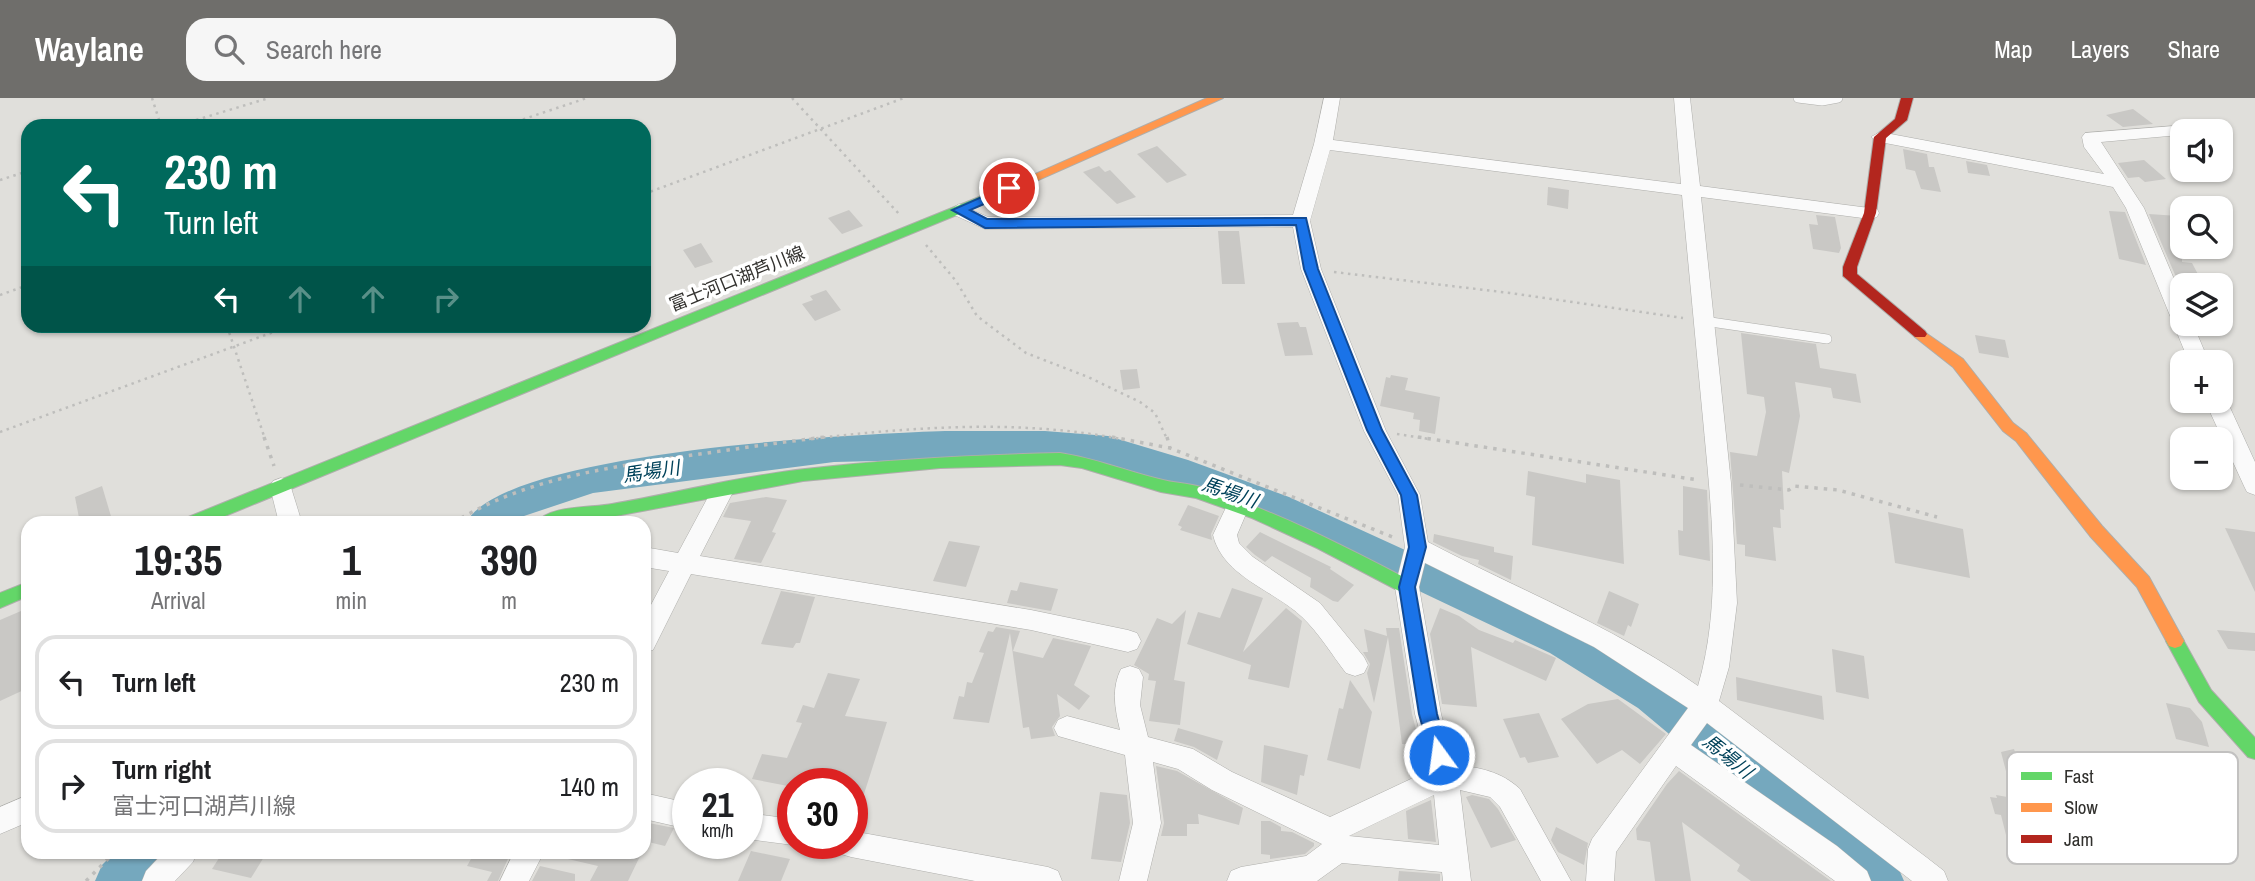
<!DOCTYPE html>
<html lang="en">
<head>
<meta charset="utf-8">
<style>
	body { margin:0; font-family:"Archivo Narrow","Noto Sans JP",sans-serif; background:#f6f6f6; color:#202124; height:100vh; display:flex; flex-direction:column; font-size:26px; white-space:nowrap }
	* { box-sizing:border-box; margin:0 }
	p { font-size:23px; color:#757577 }
	.icon { flex:none; width:38px; height:38px; fill:none; stroke:currentColor; stroke-width:2; stroke-linecap:round; stroke-linejoin:round }
	.map { position:relative; flex:1; overflow:hidden }
	.side { position:absolute; left:21px; top:418px; width:630px; height:343px; display:flex; flex-direction:column; background:#fff; border-radius:21px; box-shadow:0 2px 5px #0004 }
	.side>* { flex:none }
	.guide { position:absolute; left:21px; top:21px; width:630px; height:214px; border-radius:21px; box-shadow:0 2px 5px #0004; background:#00695c; color:#fff; overflow:hidden }
	.buttons { position:absolute; left:2170px; top:21px; display:grid; gap:14px }
	.buttons a { display:grid; place-items:center; width:63px; height:63px; border-radius:14px; background:#fff; box-shadow:0 2px 5px #0004; font-size:35px }
	.speed { position:absolute; left:672px; top:670px; display:flex; gap:14px; font-size:35px; font-weight:700; text-align:center }
	.speed>* { display:grid; place-content:center; width:91px; height:91px; border-radius:50%; background:#fff; box-shadow:0 2px 5px #0004; line-height:1 }
	.speed small { font-size:18px; font-weight:400 }
	.speed .limit { border:10px solid #d22; background:#fff; color:#111 }
	.pin { position:absolute; display:grid; place-items:center; width:60px; height:60px; color:#fff; margin:-30px; border:4px solid #fff; border-radius:50%; box-shadow:0 2px 7px #0007 }
	.me { position:absolute; width:77px; margin:-38px; rotate:346deg; stroke-linejoin:round; filter:drop-shadow(0 0 5px #0008) }
	.turn { display:flex; align-items:center; gap:24px; height:147px; padding:0 28px; font-size:32px }
	.turn .icon { width:91px; height:91px; stroke-width:2.5 }
	.turn b { display:block; font-size:49px; line-height:60px }
	.lanes { display:flex; align-items:center; height:66px; padding:0 28px; background:#0003; justify-content:center; gap:35px; direction:ltr }
	.lanes .off { opacity:.35 }
	.eta { display:flex; justify-content:space-evenly; align-items:center; height:119px; text-align:center }
	.eta b { font-size:42px; font-weight:700; line-height:49px }
	ul { padding:0; list-style:none }
	li { display:flex; align-items:center; gap:21px; height:94px; margin:0 14px 10px; padding:0 14px; border:4px solid #e0e0e0; border-radius:21px }
	li div { flex:1 }
	li b { display:block; font-size:26px }
	li em { font-style:normal }
	header { display:flex; align-items:center; gap:42px; box-sizing:border-box; height:98px; padding:0 35px; background:#6f6e6b; color:#fff }
	header strong { font-size:33px }
	nav { display:flex; gap:38px; margin-inline-start:auto; font-size:24px }
	.search { width:490px; height:63px; background:#f6f6f6; display:flex; align-items:center; gap:18px; box-sizing:border-box; padding:0 24px; border-radius:21px; color:#757577; font-size:26px }
	.map>svg:first-child { display:block }
</style>
</head>
<body>
<header>
<strong>Waylane</strong>
<div class="search"><svg class="icon" aria-label="search" viewBox="0 0 24 24"><circle cx="10" cy="10" r="6"/><path d="M15 15l6 6"/></svg>Search here</div>
<nav><a>Map</a><a>Layers</a><a>Share</a></nav>
</header>
<div class="map">
<svg width="2255" height="783" viewBox="0 0 2255 783">
	<rect width="100%" height="100%" fill="#e0dfdb"/>
	<g fill="none" stroke-linecap="round" stroke-linejoin="round">
		<g fill="#75a8be" fill-rule="evenodd">
			<path d="M945 333H1045L1108 338 1188 362 1289 399 1578 531 1668 584 1897 767 1904 783H1845L1638 610 1550 555 1263 419 1165 383 1108 366 1045 359 834 364 593 395 521 419 513 425H466C504 352 861 336 945 333Z"/>
			<polygon points="115,754 170,754 163,770 150,783 95,783 102,767"/>
		</g>
	</g>
	<g fill="#c9c8c5">
		<polygon points="2133,11 2153,26 2123,29 2106,17"/>
		<polygon points="1157,48 1187,77 1167,85 1137,56"/>
		<polygon points="1903,51 1927,56 1929,69 1934,69 1941,94 1921,91 1915,73 1906,71"/>
		<polygon points="2144,62 2166,81 2145,84 2139,79 2128,80 2118,65"/>
		<polygon points="1966,63 1987,67 1990,78 1968,75"/>
		<polygon points="1099,68 1105,74 1110,72 1136,99 1117,106 1083,74"/>
		<polygon points="1548,89 1569,92 1568,111 1547,107"/>
		<polygon points="849,112 863,128 842,136 828,120"/>
		<polygon points="2109,113 2125,114 2146,167 2119,161"/>
		<polygon points="2149,116 2178,118 2182,124 2182,164 2192,165 2201,182 2176,179"/>
		<polygon points="1816,117 1835,119 1841,150 1839,155 1813,151 1809,126 1818,127"/>
		<polygon points="1218,133 1239,133 1245,186 1222,186"/>
		<polygon points="701,145 713,164 695,170 683,152"/>
		<polygon points="826,192 841,212 815,223 802,206 813,202 810,198"/>
		<polygon points="1298,224 1300,229 1306,229 1313,257 1285,258 1277,225"/>
		<polygon points="1741,235 1816,246 1820,270 1856,276 1861,305 1833,300 1831,290 1795,284 1800,318 1789,375 1782,373 1784,412 1780,411 1781,430 1773,429 1776,463 1745,458 1745,447 1737,446 1730,354 1757,358 1766,314 1764,299 1747,296"/>
		<polygon points="1975,237 2005,242 2009,260 1979,255"/>
		<polygon points="1137,271 1140,290 1123,292 1120,272"/>
		<polygon points="1391,277 1408,280 1405,292 1440,299 1435,336 1419,333 1420,322 1413,321 1414,315 1380,308 1386,279 1390,280"/>
		<polygon points="1528,373 1586,385 1586,376 1620,382 1624,466 1532,447 1535,399 1526,397"/>
		<polygon points="102,388 113,425 80,425 75,399"/>
		<polygon points="1683,388 1707,392 1710,463 1679,457 1678,432 1683,433"/>
		<polygon points="766,399 787,402 772,434 776,435 761,465 734,461 751,423 723,419 730,405"/>
		<polygon points="1188,407 1219,418 1211,436 1212,442 1180,432 1182,429 1178,427"/>
		<polygon points="1888,414 1963,431 1970,480 1895,465"/>
		<polygon points="2225,430 2255,434 2255,494"/>
		<polygon points="1260,434 1331,469 1330,471 1354,487 1338,504 1333,503 1310,489 1311,480 1272,458 1265,464 1255,457 1246,449"/>
		<polygon points="1434,436 1494,449 1494,454 1513,458 1511,482 1478,466 1479,462 1462,458 1433,444"/>
		<polygon points="949,443 980,448 966,489 933,483"/>
		<polygon points="1020,484 1058,491 1051,513 1007,505 1011,492 1017,493"/>
		<polygon points="1232,490 1263,500 1243,554 1286,510 1302,523 1289,590 1248,581 1251,567 1187,546 1198,514 1220,520"/>
		<polygon points="781,493 815,499 800,545 796,545 793,550 761,546"/>
		<polygon points="1609,493 1639,506 1631,529 1628,527 1624,538 1597,525"/>
		<polygon points="28,510 28,590 0,603 0,522"/>
		<polygon points="1440,510 1459,518 1479,532 1513,545 1515,542 1556,560 1546,583 1471,549 1477,609 1442,606 1430,536"/>
		<polygon points="1186,512 1174,582 1185,584 1180,627 1149,623 1156,583 1148,582 1149,576 1134,567 1157,520 1172,526"/>
		<polygon points="996,529 1020,533 1013,553 1043,560 1053,540 1091,548 1074,587 1090,598 1079,612 1057,596 1060,618 1052,629 1055,638 1031,641 1029,629 1023,630 1010,535 989,625 953,621 959,598 964,599 967,584 972,585 984,555 979,554 988,533 993,534"/>
		<polygon points="1386,530 1399,530 1412,616 1420,647 1402,646 1388,539 1374,605 1367,575 1370,566 1363,554 1368,554 1364,531 1387,538"/>
		<polygon points="2217,532 2255,535 2255,553 2228,551"/>
		<polygon points="1832,551 1864,558 1869,601 1836,594"/>
		<polygon points="828,575 860,581 845,618 887,624 856,721 852,721 852,686 793,686 793,689 752,681 762,656 787,660 802,625 796,624 803,607 814,610"/>
		<polygon points="1736,579 1822,598 1824,622 1737,602"/>
		<polygon points="1350,582 1372,614 1360,671 1327,662 1339,610 1343,611"/>
		<polygon points="1618,601 1666,636 1640,666 1622,652 1597,666 1561,621 1588,606"/>
		<polygon points="2166,605 2190,610 2202,624 2209,649 2176,641"/>
		<polygon points="1539,615 1559,659 1528,665 1525,659 1520,660 1503,621"/>
		<polygon points="1178,630 1223,643 1217,662 1194,649 1174,643"/>
		<polygon points="1264,647 1308,657 1304,678 1300,677 1297,697 1261,684"/>
		<polygon points="2014,651 2018,663 2023,664 2032,696 2028,695 2044,748 2012,743 2011,738 2006,737 2001,717 1995,716 1990,699 1997,700 1996,697 2013,700 2001,654"/>
		<polygon points="1156,668 1177,673 1243,710 1239,727 1198,716 1199,726 1187,726 1187,738 1161,738 1164,725"/>
		<polygon points="1679,673 1831,783 1751,783 1737,773 1740,767 1682,724 1691,783 1655,783 1650,744 1637,742 1636,731 1667,686"/>
		<polygon points="1100,694 1127,697 1130,725 1121,764 1091,761"/>
		<polygon points="1472,697 1489,701 1498,711 1516,742 1491,750 1466,699"/>
		<polygon points="1431,702 1436,744 1408,741 1406,713"/>
		<polygon points="1261,723 1270,723 1281,729 1281,733 1292,734 1314,745 1314,748 1305,756 1270,761 1270,757 1261,756"/>
		<polygon points="644,724 674,730 665,748 644,743"/>
		<polygon points="1556,729 1588,745 1584,767 1558,754 1551,742"/>
		<polygon points="751,753 790,761 781,783 738,783"/>
		<polygon points="223,754 267,754 251,780 212,771"/>
		<polygon points="475,754 511,754 498,783 487,783 492,774 467,768"/>
		<polygon points="569,754 642,754 628,783 590,783 598,768 568,761"/>
		<polygon points="540,768 575,776 575,783 532,783"/>
		<polygon points="1399,773 1440,776 1440,783 1398,783"/>
	</g>
	<g fill="none" stroke-linecap="round" stroke-linejoin="round">
		<g stroke="#aeaeab" stroke-width="10">
			<g id="lane">
				<polyline points="1798,0 1822,3 1838,0"/>
				<polyline points="1704,223 1827,241"/>
			</g>
		</g>
		<g stroke="#aeaeab" stroke-width="1">
			<g id="street">
				<path d="M1324 0H1340L1333 42 1681 86 1674 0H1690L1700 88 1877 111 1879 115 1877 119 1870 121 1701 99 1731 385 1737 505 1729 569 1719 603 1926 759 1944 773 1948 783H1912L1707 625 1691 647 1837 748 1867 773 1871 783H1835L1676 668 1616 754 1614 783H1586L1588 751 1592 741 1688 610 1594 549 1425 465 1419 489 1441 616 1455 667C1479 669 1502 674 1520 691L1571 783H1541L1500 709 1490 699 1460 692 1471 783H1443L1442 774 1342 765 1317 783H1227L1231 773 1241 769 1306 758 1322 746 1212 692 1178 671 1153 664 1161 725 1147 783H1119L1133 725 1125 657 1058 638 1054 630 1058 622 1067 618 1120 632C1115 611 1111 591 1121 571L1130 568 1139 571 1143 579 1140 607 1148 639 1193 651 1232 674 1330 719 1430 672 1415 616 1395 489 1405 449 1398 397 1364 333 1301 171 1293 129 985 131 952 116 950 112 959 106 988 119 1293 117 1314 46ZM1330 52 1682 97C1689 172 1696 247 1703 321 1711 409 1723 503 1698 588 1613 528 1519 492 1428 444L1420 397 1386 333 1321 171 1310 123ZM1434 697 1439 747 1349 738Z"/>
				<polygon points="2174,28 2183,33 2180,37 2101,44 2144,110 2182,200 2182,226 2193,226 2209,264 2189,264 2126,110 2113,89 1880,44 1871,39 1880,34 2104,76 2084,49 2082,39 2085,35"/>
				<polygon points="2221,297 2227,303 2255,364 2255,397 2247,394 2244,388 2205,303 2221,303"/>
				<polygon points="281,380 289,383 302,425 279,425 270,389 273,383"/>
				<polygon points="722,385 730,388 733,394 700,458 1031,512 1128,532 1137,535 1141,543 1137,551 1128,554 1031,532 691,476 653,552 644,555 644,520 669,473 644,469 644,449 678,455 714,388"/>
				<path d="M1237 400 1245 403 1249 409 1237 437 1239 445 1253 459 1320 505 1364 559 1368 567 1364 575 1355 578 1346 575C1332 557 1319 535 1302 519 1274 492 1223 479 1213 437L1229 403Z"/>
				<polygon points="644,695 688,705 688,731 644,721"/>
				<polygon points="28,697 28,724 0,736 0,709"/>
				<polygon points="747,715 793,721 793,746 798,746 793,747 747,741"/>
				<polygon points="852,733 1048,769 1058,773 1062,783 975,783 851,759 841,756 837,746 852,746"/>
				<polygon points="164,754 197,754 193,764 175,783 142,783 146,773"/>
				<polygon points="514,754 544,754 529,783 500,783"/>
			</g>
		</g>
		<g stroke="#aeaeab" stroke-width="2">
			<g id="fast">
				<polygon points="994,93 998,94 998,100 208,425 184,425 186,420"/>
				<path d="M1060 355C1094 360 1126 373 1159 381 1173 385 1188 385 1201 389 1276 413 1344 448 1413 484L1415 489 1413 494 1407 496 1401 494 1317 450 1252 420 1196 400 1161 394 1082 370 1060 367 940 370 803 383 605 420 537 425C547 407 593 410 612 406 676 395 741 378 805 371 890 361 975 357 1060 355Z"/>
				<polygon points="28,484 28,498 0,510 0,495"/>
				<polygon points="2175,536 2181,538 2211,592 2255,640 2255,661 2248,659 2199,604 2166,543 2169,538"/>
			</g>
		</g>
		<g stroke="#aeaeab" stroke-width="2">
			<g id="slow">
				<polygon points="1207,0 1223,0 998,100 994,101 988,97"/>
				<polygon points="1920,231 1963,261 2013,325 2026,335 2102,428 2149,479 2184,543 2181,548 2175,550 2169,548 2137,489 2090,438 2016,343 2003,333 1953,269 1915,239 1913,236 1915,233"/>
			</g>
		</g>
		<g stroke="#aeaeab" stroke-width="2">
			<polygon id="jam" points="1901,0 1913,0 1907,22 1886,40 1876,115 1857,169 1857,176 1925,233 1927,236 1925,239 1915,239 1843,178 1843,169 1864,115 1874,39 1895,21"/>
		</g>
		<g stroke="#bebebc" stroke-width="2.5" stroke-dasharray="2.5 4.5" stroke-linecap="butt">
			<polyline points="152,0 161,28"/>
			<polyline points="792,0 900,117"/>
			<polyline points="176,28 269,0"/>
			<polyline points="503,28 587,0"/>
			<polyline points="0,82 28,73"/>
			<polyline points="644,96 904,0"/>
			<polyline points="926,147 956,183 977,218 1026,255 1088,279 1140,304 1155,315 1167,341"/>
			<polyline points="1334,174 1510,195 1683,220"/>
			<polyline points="0,197 28,187"/>
			<polyline points="227,228 265,341"/>
			<polyline points="0,334 290,228"/>
			<polyline points="1397,336 1429,341"/>
			<path d="M809 341C913 329 1018 321 1121 341"/>
		</g>
		<g stroke="#bebebc" stroke-width="3.5" stroke-dasharray="3.5 6" stroke-linecap="butt">
			<polyline points="264,339 274,368"/>
			<polyline points="1112,339 1170,350"/>
			<polyline points="1167,339 1170,350 1395,440"/>
			<polyline points="1418,339 1698,382"/>
			<polyline points="1740,387 1789,392 1794,388 1838,392 1937,419"/>
			<path d="M453 425C521 383 594 372 671 360 723 353 774 345 825 339"/>
			<polyline points="86,783 115,754"/>
		</g>
		<use href="#lane" stroke="#fafafa" stroke-width="9"/>
		<use href="#street" fill="#fafafa" fill-rule="evenodd"/>
		<use href="#fast" fill="#63d668" fill-rule="evenodd"/>
		<use href="#slow" fill="#ff974d" fill-rule="evenodd"/>
		<use href="#jam" fill="#b3261e" fill-rule="evenodd"/>
	</g>
	<polygon fill="#1a73e8" stroke="#114b97" stroke-width="2" points="1009,87 1015,90 1014,93 970,112 987,121 1306,120 1318,171 1382,332 1417,397 1426,449 1415,489 1437,616 1448,657 1446,663 1439,666 1432,663 1419,616 1399,489 1409,449 1401,397 1367,332 1304,171 1296,127 985,130 952,112"/>
	<g text-anchor="middle" stroke-width="7" stroke-linejoin="round" paint-order="stroke">
		<g font-size="18" fill="#32312e" stroke="#fff">
			<text transform="translate(737 181) rotate(-22)" y="6">富士河口湖芦川線</text>
		</g>
		<g font-size="19" font-style="italic" fill="#00425a" stroke="#fff">
			<text transform="translate(651 373) rotate(-8)" y="7">馬場川</text>
			<text transform="translate(1230 394) rotate(19)" y="7">馬場川</text>
			<text transform="translate(1728 658) rotate(39)" y="7">馬場川</text>
		</g>
	</g>
	<rect x="2007" y="654" width="231" height="112" rx="10" fill="#fff" stroke="#c2c1c0" stroke-width="2"/>
	<rect x="2021" y="674" width="31" height="8" fill="#63d668"/>
	<rect x="2021" y="705" width="31" height="9" fill="#ff974d"/>
	<rect x="2021" y="737" width="31" height="8" fill="#b3261e"/>
	<g font-size="19" fill="#32312e">
		<text x="2064" y="685">Fast</text>
		<text x="2064" y="716">Slow</text>
		<text x="2064" y="748">Jam</text>
	</g>
</svg>
<div class="buttons">
<a><svg class="icon" aria-label="sound" viewBox="0 0 24 24"><path d="M4 9h4l5-4v14l-5-4H4zM17 9q2 3 0 6"/></svg></a>
<a><svg class="icon" aria-label="search" viewBox="0 0 24 24"><circle cx="10" cy="10" r="6"/><path d="M15 15l6 6"/></svg></a>
<a><svg class="icon" aria-label="layers" viewBox="0 0 24 24"><path d="M12 4l9 5-9 5-9-5zM3 14l9 5 9-5"/></svg></a>
<a>+</a>
<a>−</a>
</div>
<div class="speed"><div>21<small>km/h</small></div><div class="limit">30</div></div>
<div class="pin" style="left:1009px;top:90px;background:#d93025"><svg class="icon" aria-label="arrive" viewBox="0 0 24 24"><path d="M6 21V4h12l-3 4 3 4H6"/></svg></div>
<svg class="me" style="left:1439px;top:657px" viewBox="-20 -20 40 40"><circle r="17" fill="#1a73e8" stroke="#fff" stroke-width="3"/><path d="M0-11L8 9 0 5-8 9z" fill="#fff"/></svg>
<div class="guide">
<div class="turn"><svg class="icon" aria-label="left" viewBox="0 0 24 24"><path d="M17 20v-9H6M10 6l-5 5 5 5"/></svg><div><b>230 m</b>Turn left</div></div>
<div class="lanes"><svg class="icon" aria-label="left" viewBox="0 0 24 24"><path d="M17 20v-9H6M10 6l-5 5 5 5"/></svg><svg class="icon off" aria-label="ahead" viewBox="0 0 24 24"><path d="M12 20V5M6 11l6-6 6 6"/></svg><svg class="icon off" aria-label="ahead" viewBox="0 0 24 24"><path d="M12 20V5M6 11l6-6 6 6"/></svg><svg class="icon off" aria-label="right" viewBox="0 0 24 24"><path d="M7 20v-9h11M14 6l5 5-5 5"/></svg></div>
</div>
<section class="side">
<div class="eta">
<div><b>19:35</b><p>Arrival</p></div>
<div><b>1</b><p>min</p></div>
<div><b>390</b><p>m</p></div>
</div>
<ul>
<li><svg class="icon" aria-label="left" viewBox="0 0 24 24"><path d="M17 20v-9H6M10 6l-5 5 5 5"/></svg><div><b>Turn left</b></div><em>230 m</em></li>
<li><svg class="icon" aria-label="right" viewBox="0 0 24 24"><path d="M7 20v-9h11M14 6l5 5-5 5"/></svg><div><b>Turn right</b><p>富士河口湖芦川線</p></div><em>140 m</em></li>
</ul>
</section>
</div>
</body>
</html>
